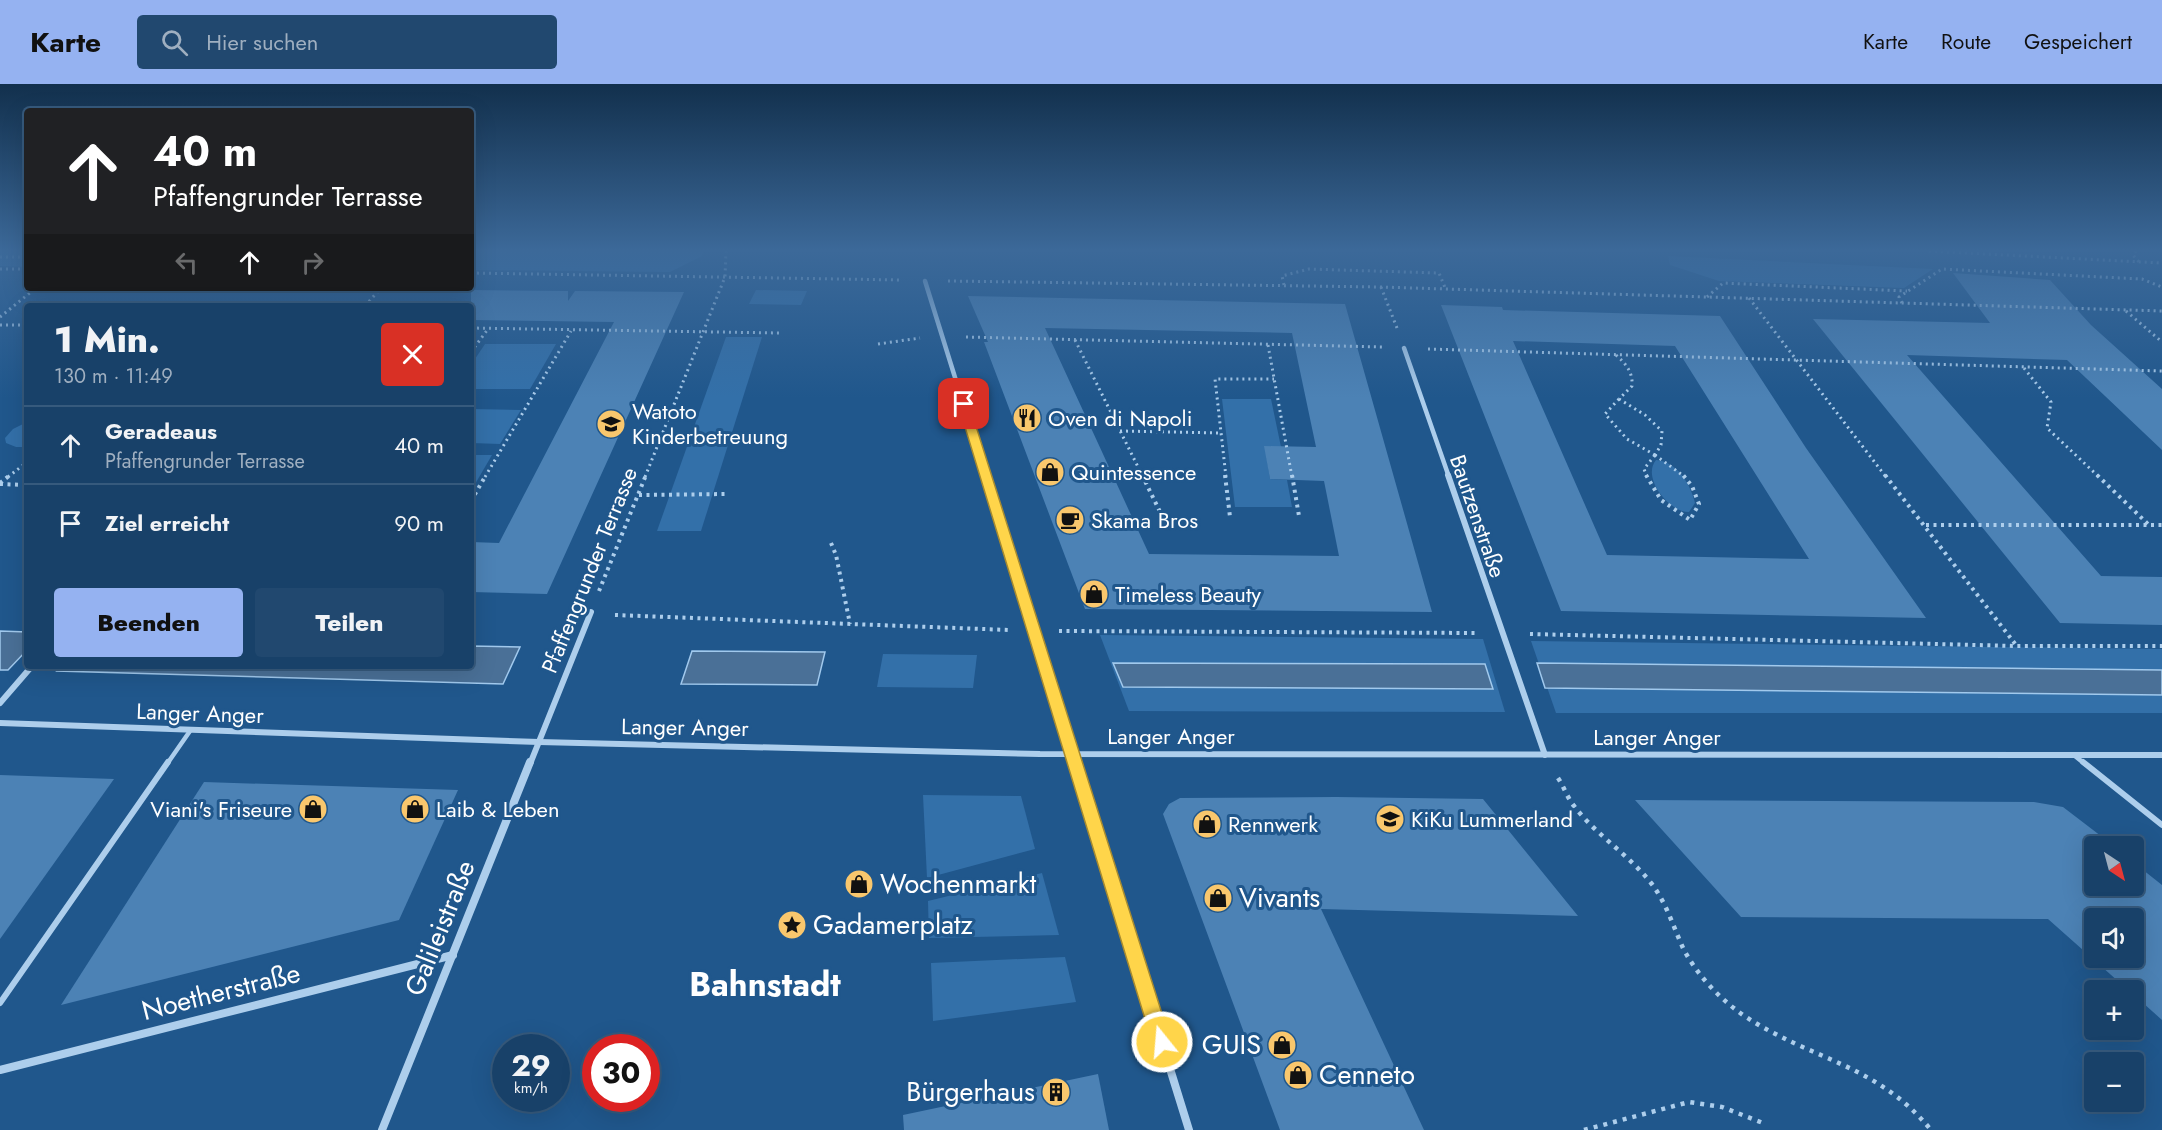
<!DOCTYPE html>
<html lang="de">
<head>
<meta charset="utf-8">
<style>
	body { margin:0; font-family:Jost,sans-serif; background:#21486f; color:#f1f3f6; height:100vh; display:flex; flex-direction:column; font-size:22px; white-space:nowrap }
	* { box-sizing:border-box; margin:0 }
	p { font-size:20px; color:#9fafc0 }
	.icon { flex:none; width:33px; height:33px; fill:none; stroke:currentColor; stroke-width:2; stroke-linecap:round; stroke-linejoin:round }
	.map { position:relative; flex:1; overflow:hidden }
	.sheet { position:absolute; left:24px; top:219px; width:450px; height:366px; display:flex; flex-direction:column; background:#184169; border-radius:6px; box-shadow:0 6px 24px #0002,0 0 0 2px #365a7d }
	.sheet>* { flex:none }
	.guide { position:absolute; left:24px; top:24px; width:450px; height:183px; border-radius:6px; box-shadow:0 6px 24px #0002,0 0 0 2px #365a7d; background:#202124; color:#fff; overflow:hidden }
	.needle { width:39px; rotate:144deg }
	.fabs { position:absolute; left:2084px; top:752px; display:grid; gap:12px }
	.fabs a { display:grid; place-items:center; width:60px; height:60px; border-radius:6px; background:#184169; box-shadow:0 6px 24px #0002,0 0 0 2px #365a7d; font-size:30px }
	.speed { position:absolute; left:492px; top:950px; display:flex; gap:12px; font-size:30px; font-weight:700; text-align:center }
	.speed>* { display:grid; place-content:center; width:78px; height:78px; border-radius:50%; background:#184169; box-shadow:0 6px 24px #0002,0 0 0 2px #365a7d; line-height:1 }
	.speed small { font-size:15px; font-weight:400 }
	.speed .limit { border:9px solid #d22; background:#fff; color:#111 }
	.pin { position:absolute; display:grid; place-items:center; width:51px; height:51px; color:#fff; margin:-26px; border-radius:12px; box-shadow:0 3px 9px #0006 }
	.me { position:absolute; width:66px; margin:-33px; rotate:343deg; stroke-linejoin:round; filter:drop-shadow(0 0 4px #0008) }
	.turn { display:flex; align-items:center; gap:21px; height:126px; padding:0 30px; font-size:27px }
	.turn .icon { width:78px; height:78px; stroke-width:2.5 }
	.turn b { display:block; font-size:42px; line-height:51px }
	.lanes { display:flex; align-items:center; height:57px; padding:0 30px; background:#0003; justify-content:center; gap:30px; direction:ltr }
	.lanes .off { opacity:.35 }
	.round { display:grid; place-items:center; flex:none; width:63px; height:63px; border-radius:6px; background:#21486f }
	.head { display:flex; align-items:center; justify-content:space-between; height:102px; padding:0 30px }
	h1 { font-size:36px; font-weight:800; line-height:45px }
	.action { display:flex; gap:12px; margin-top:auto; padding:12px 30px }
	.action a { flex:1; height:69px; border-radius:6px; background:#95b2f1; color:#111; font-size:24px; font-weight:800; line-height:69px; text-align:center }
	.action a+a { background:#21486f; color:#f1f3f6 }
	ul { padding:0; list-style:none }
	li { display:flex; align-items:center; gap:18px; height:78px; padding:0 30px; border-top:2px solid #365a7d }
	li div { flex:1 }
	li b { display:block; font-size:22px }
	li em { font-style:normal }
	header { display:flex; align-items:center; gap:36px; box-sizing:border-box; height:84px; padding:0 30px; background:#95b2f1; color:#111 }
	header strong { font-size:28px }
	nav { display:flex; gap:33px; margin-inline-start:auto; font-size:21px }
	.search { width:420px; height:54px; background:#21486f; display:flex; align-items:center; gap:15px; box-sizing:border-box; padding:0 21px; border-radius:6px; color:#9fafc0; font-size:22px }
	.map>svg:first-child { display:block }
</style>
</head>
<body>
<header>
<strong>Karte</strong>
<div class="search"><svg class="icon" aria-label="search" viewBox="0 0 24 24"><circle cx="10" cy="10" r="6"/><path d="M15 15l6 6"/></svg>Hier suchen</div>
<nav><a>Karte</a><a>Route</a><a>Gespeichert</a></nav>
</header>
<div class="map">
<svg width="2162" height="1046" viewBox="0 0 2162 1046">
	<rect width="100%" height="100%" fill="#20578c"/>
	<g fill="#3370a9">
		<polygon points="0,167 27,167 27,183 0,182"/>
		<polygon points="471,167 703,167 702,172 670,188 471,186"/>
		<polygon points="1668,172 1933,185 1904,204 1719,197 1670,181"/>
		<polygon points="756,206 807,207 801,221 749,220"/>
		<polygon points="726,253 762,253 701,447 657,447"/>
		<polygon points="485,260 556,260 530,305 471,305 471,281"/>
		<polygon points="1222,315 1271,315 1281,363 1265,363 1270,395 1287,396 1292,423 1235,423"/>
		<polygon points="471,325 521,326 500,360 471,359"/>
		<polygon points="27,338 27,363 16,363 6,359 5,354 13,345"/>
		<polygon points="471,371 492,371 471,407"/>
		<path d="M1656 376C1677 378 1690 399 1695 419L1689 428C1670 429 1641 394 1656 376Z"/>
		<polygon points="1100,551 1483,555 1505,628 1129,627"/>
		<polygon points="1531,557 2162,565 2162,629 1556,629"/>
		<polygon points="883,570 977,571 973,604 877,603"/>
		<polygon points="923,711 1021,712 1035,765 927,794"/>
		<polygon points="1042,789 1059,851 929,854 928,817"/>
		<polygon points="1065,873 1076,918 933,937 931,879"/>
	</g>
	<g fill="#4a7097" stroke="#a1c9ed" stroke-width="1.5">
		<polygon points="0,547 27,548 27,566 8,586 0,586"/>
		<polygon points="471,562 520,563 503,600 57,587 62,582 471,582"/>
		<polygon points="692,567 824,568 825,568 817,601 681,600"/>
		<polygon points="1113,579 1485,580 1493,605 1123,603"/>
		<polygon points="1537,579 2162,586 2162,611 1545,604"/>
	</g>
	<g fill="#4c82b5" fill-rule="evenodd">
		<polygon points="1953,189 2050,196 2091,241 2162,305 2162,366 2067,276 1907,271 2101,492 2162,493 2162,541 2060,539 1813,235 1990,239"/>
		<polygon points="471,206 568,207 568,217 575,207 684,208 547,510 471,508 471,458 499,459 614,238 471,236"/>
		<path d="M968 212 1345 220 1432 528 1085 525 984 258H988ZM1045 244 1292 249 1316 363 1264 362 1270 395 1324 397 1339 472 1149 470Z"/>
		<path d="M1441 221 1502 223 1503 226 1720 232 1806 364 1926 534 1561 527ZM1513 257 1675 262 1809 475 1607 471Z"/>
		<polygon points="0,691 114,695 0,855"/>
		<polygon points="204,698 458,706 399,836 61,921"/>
		<polygon points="1336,713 1483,715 1578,832 1321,825 1424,1046 1280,1046 1163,730 1169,720 1180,714"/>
		<path d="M1635 716 2034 718 2063 723 2114 762H2094V801H2133V778L2162 801V936L2133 910V906H2128L2048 835 1741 833ZM2094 834H2133V873H2094Z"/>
		<polygon points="1098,990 1109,1046 904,1046 903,1031"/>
	</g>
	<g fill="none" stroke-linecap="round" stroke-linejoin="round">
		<g stroke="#adceec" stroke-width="3" stroke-dasharray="2 4" stroke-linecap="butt">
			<polyline points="1929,167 2162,179"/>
			<polyline points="2136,167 2133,171 2139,178"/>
			<polyline points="0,173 27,173"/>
			<polyline points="0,185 27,185"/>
			<polyline points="471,189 902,196"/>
			<polyline points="948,197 1381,203 2162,227"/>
			<polyline points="1284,201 1282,192 1309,185 1439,189 1446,206"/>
			<polyline points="1381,203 1397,244"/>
			<polyline points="1707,213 1723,199 1907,207"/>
			<polyline points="1749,214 1886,393"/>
			<polyline points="1902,219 1899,213 1942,185 2142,195 2162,203"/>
			<polyline points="365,222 381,204"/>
			<polyline points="2126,227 2162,258"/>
			<polyline points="0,233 36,204"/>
			<polyline points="0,241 27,241"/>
			<polyline points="471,244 779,249"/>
			<polyline points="966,253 1382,263"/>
			<polyline points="1075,256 1143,393"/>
			<polyline points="878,260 920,254"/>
			<polyline points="1268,261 1292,393"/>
			<polyline points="1428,265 2162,287"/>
			<polyline points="471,268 488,245"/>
			<path d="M1616 271C1626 280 1633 288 1632 302L1619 315"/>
			<polyline points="2024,284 2051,318 2047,344 2099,393"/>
			<polyline points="1619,315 1645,331 1662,347 1661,361 1655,371"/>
			<polyline points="1619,315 1605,330 1627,355 1655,371"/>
			<polyline points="1120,347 1221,349"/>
			<polyline points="1655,371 1685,393"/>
			<polyline points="8,393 27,378"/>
			<polyline points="485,393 571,247"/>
			<polyline points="645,393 725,193 726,167"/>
			<polyline points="1226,393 1215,295 1274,295"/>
			<polyline points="1647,393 1644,385 1655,371"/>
		</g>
		<g stroke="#adceec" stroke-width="4" stroke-dasharray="3 4.5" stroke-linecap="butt">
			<polyline points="1142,391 1163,434"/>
			<polyline points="1225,391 1230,433"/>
			<polyline points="1292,391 1299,432"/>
			<polyline points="1646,391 1661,416 1690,436 1699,420 1692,402 1683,391"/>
			<polyline points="1885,391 2016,561"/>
			<polyline points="2097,391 2149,441"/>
			<polyline points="0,399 10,391"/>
			<polyline points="0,400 27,401"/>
			<polyline points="639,411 728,410"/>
			<polyline points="471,417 486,391"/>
			<polyline points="1926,441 2162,441"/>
			<polyline points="831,459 836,471 850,540"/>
			<polyline points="599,507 646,391"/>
			<polyline points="615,531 1009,546"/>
			<polyline points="1059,547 1477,549"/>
			<polyline points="1530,550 2017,562 2162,562"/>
		</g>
		<g stroke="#adceec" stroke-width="4.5" stroke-dasharray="4 6" stroke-linecap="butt">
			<path d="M1558 694C1564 703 1567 713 1574 722 1596 751 1628 770 1651 799 1666 818 1673 842 1683 864 1697 891 1719 914 1743 931 1810 976 1876 979 1931 1046"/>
			<polyline points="1584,1046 1689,1018 1722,1023 1763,1039"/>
		</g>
		<g stroke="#adceec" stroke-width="4.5">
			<polyline points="2075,672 2085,680"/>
			<polyline points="167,680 190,647"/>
		</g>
		<g stroke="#adceec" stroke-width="6">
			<polyline points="2083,678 2162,741"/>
			<polyline points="0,919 168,678"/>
		</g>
		<g stroke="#adceec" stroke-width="4.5">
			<polyline points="925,197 986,393"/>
			<polyline points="1404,264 1449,393"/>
		</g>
		<g stroke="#adceec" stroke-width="6">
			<polyline points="985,391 1075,680"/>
			<polyline points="1448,391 1545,671"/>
			<polyline points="0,619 32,582"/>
			<polyline points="0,639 539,658 1040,670 2162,671"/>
			<polyline points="530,680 591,528"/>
		</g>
		<g stroke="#adceec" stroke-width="8">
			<polyline points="1075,678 1189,1046"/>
			<polyline points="0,986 453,871"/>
			<polyline points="382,1046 530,678"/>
		</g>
	</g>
	<linearGradient id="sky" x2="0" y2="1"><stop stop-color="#12304d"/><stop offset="0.53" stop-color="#3c6999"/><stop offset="1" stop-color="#3c6999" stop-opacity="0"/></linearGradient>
	<rect width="2162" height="314" fill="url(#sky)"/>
	<polygon fill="#ffd54a" stroke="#a68a30" stroke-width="1.5" points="964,317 969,320 1171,958 1168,964 1162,967 1155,964 1152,958 958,320"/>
	<defs>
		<g id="restaurant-disc" transform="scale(1.5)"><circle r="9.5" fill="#f9c76d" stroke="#20578c"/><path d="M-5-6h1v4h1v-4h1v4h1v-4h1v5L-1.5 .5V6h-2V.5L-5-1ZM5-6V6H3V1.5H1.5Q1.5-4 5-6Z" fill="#111"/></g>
		<g id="school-disc" transform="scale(1.5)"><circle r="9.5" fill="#f9c76d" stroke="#20578c"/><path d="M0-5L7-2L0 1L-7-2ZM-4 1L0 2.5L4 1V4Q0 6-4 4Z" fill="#111"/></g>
		<g id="shop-disc" transform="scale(1.5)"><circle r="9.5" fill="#f9c76d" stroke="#20578c"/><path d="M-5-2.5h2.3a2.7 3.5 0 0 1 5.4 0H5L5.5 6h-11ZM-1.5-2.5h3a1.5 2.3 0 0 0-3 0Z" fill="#111"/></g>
		<g id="cafe-disc" transform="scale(1.5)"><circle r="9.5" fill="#f9c76d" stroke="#20578c"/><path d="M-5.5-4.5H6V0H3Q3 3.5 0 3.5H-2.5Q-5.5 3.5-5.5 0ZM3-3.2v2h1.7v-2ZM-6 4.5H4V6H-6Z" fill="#111"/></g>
		<g id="sight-disc" transform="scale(1.5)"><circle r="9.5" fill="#f9c76d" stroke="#20578c"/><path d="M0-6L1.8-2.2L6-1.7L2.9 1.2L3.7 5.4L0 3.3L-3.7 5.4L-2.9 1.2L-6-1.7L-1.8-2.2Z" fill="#111"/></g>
		<g id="building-disc" transform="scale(1.5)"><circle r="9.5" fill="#f9c76d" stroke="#20578c"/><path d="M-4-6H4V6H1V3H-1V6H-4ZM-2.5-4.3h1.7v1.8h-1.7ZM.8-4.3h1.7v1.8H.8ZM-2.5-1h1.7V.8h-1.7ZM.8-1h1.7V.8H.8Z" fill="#111"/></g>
	</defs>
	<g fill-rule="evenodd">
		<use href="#restaurant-disc" x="1027" y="334"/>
		<use href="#school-disc" x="611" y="340"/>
		<use href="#shop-disc" x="1050" y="388"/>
		<use href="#cafe-disc" x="1070" y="436"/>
		<use href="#shop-disc" x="1094" y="510"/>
		<use href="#shop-disc" x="313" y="725"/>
		<use href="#shop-disc" x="415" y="725"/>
		<use href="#school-disc" x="1390" y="735"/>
		<use href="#shop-disc" x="1207" y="740"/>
		<use href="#shop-disc" x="859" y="800"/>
		<use href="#shop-disc" x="1218" y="814"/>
		<use href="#sight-disc" x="792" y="841"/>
		<use href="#shop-disc" x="1282" y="961"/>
		<use href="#shop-disc" x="1298" y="991"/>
		<use href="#building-disc" x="1056" y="1008"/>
	</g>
	<g text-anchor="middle" stroke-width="6" stroke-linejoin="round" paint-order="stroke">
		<g font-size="22" fill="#fff" stroke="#20578c" text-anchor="start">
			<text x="632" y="335">Watoto<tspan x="632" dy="25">Kinderbetreuung</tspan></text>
			<text x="1048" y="342">Oven di Napoli</text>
			<text x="1071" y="396">Quintessence</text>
			<text x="1091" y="444">Skama Bros</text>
			<text x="1115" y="518">Timeless Beauty</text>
			<text x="292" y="733" text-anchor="end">Viani's Friseure</text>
			<text x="436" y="733">Laib &amp; Leben</text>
			<text x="1411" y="743">KiKu Lummerland</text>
			<text x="1228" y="748">Rennwerk</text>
		</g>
		<g font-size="22" fill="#fff" stroke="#20578c">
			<text transform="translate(1478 432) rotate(71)" y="8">Bautzenstraße</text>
			<text transform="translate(589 486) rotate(-68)" y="8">Pfaffengrunder Terrasse</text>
			<text transform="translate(200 629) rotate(2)" y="8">Langer Anger</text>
			<text transform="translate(685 643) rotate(1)" y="8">Langer Anger</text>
			<text x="1171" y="660">Langer Anger</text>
			<text x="1657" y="661">Langer Anger</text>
		</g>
		<g font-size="27" fill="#fff" stroke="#20578c" text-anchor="start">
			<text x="880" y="809">Wochenmarkt</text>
			<text x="1239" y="823">Vivants</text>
			<text x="813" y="850">Gadamerplatz</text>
			<text x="1261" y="970" text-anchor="end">GUIS</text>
			<text x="1319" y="1000">Cenneto</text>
			<text x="1035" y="1017" text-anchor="end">Bürgerhaus</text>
		</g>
		<g font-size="27" fill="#fff" stroke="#20578c">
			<text transform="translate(440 844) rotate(-68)" y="9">Galileistraße</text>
			<text transform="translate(221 908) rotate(-14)" y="9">Noetherstraße</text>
		</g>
		<g font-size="33" font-weight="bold" fill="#fff" stroke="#20578c">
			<text x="765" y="912">Bahnstadt</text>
		</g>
	</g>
</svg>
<div class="fabs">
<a><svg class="needle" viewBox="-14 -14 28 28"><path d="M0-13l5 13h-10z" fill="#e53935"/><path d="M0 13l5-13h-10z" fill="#9fafc0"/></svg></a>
<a><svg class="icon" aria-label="sound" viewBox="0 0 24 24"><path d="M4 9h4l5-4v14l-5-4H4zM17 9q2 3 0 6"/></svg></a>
<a>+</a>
<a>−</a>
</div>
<div class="speed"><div>29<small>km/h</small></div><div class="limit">30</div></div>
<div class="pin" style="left:964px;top:320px;background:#d93025"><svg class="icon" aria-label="arrive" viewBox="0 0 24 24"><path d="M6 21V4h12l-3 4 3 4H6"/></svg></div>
<svg class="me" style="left:1162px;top:958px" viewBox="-20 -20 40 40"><circle r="17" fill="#ffd54a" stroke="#fff" stroke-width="3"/><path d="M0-11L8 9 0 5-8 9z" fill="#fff"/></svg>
<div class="guide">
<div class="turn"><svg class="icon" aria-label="ahead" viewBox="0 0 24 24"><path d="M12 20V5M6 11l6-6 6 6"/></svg><div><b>40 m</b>Pfaffengrunder Terrasse</div></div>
<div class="lanes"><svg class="icon off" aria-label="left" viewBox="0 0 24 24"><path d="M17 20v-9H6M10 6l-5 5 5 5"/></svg><svg class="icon" aria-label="ahead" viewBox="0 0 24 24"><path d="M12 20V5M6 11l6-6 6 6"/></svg><svg class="icon off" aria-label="right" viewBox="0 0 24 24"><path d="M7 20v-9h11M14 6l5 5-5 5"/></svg></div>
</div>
<section class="sheet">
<div class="head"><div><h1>1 Min.</h1><p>130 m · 11:49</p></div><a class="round" style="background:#d93025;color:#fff"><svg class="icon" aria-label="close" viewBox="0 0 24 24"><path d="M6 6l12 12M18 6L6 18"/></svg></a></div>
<ul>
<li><svg class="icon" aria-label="ahead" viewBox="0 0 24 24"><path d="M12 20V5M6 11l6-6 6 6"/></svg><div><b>Geradeaus</b><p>Pfaffengrunder Terrasse</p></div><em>40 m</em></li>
<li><svg class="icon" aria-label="arrive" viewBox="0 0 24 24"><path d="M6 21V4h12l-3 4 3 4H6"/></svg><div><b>Ziel erreicht</b></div><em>90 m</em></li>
</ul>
<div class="action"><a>Beenden</a><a>Teilen</a></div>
</section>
</div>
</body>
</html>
